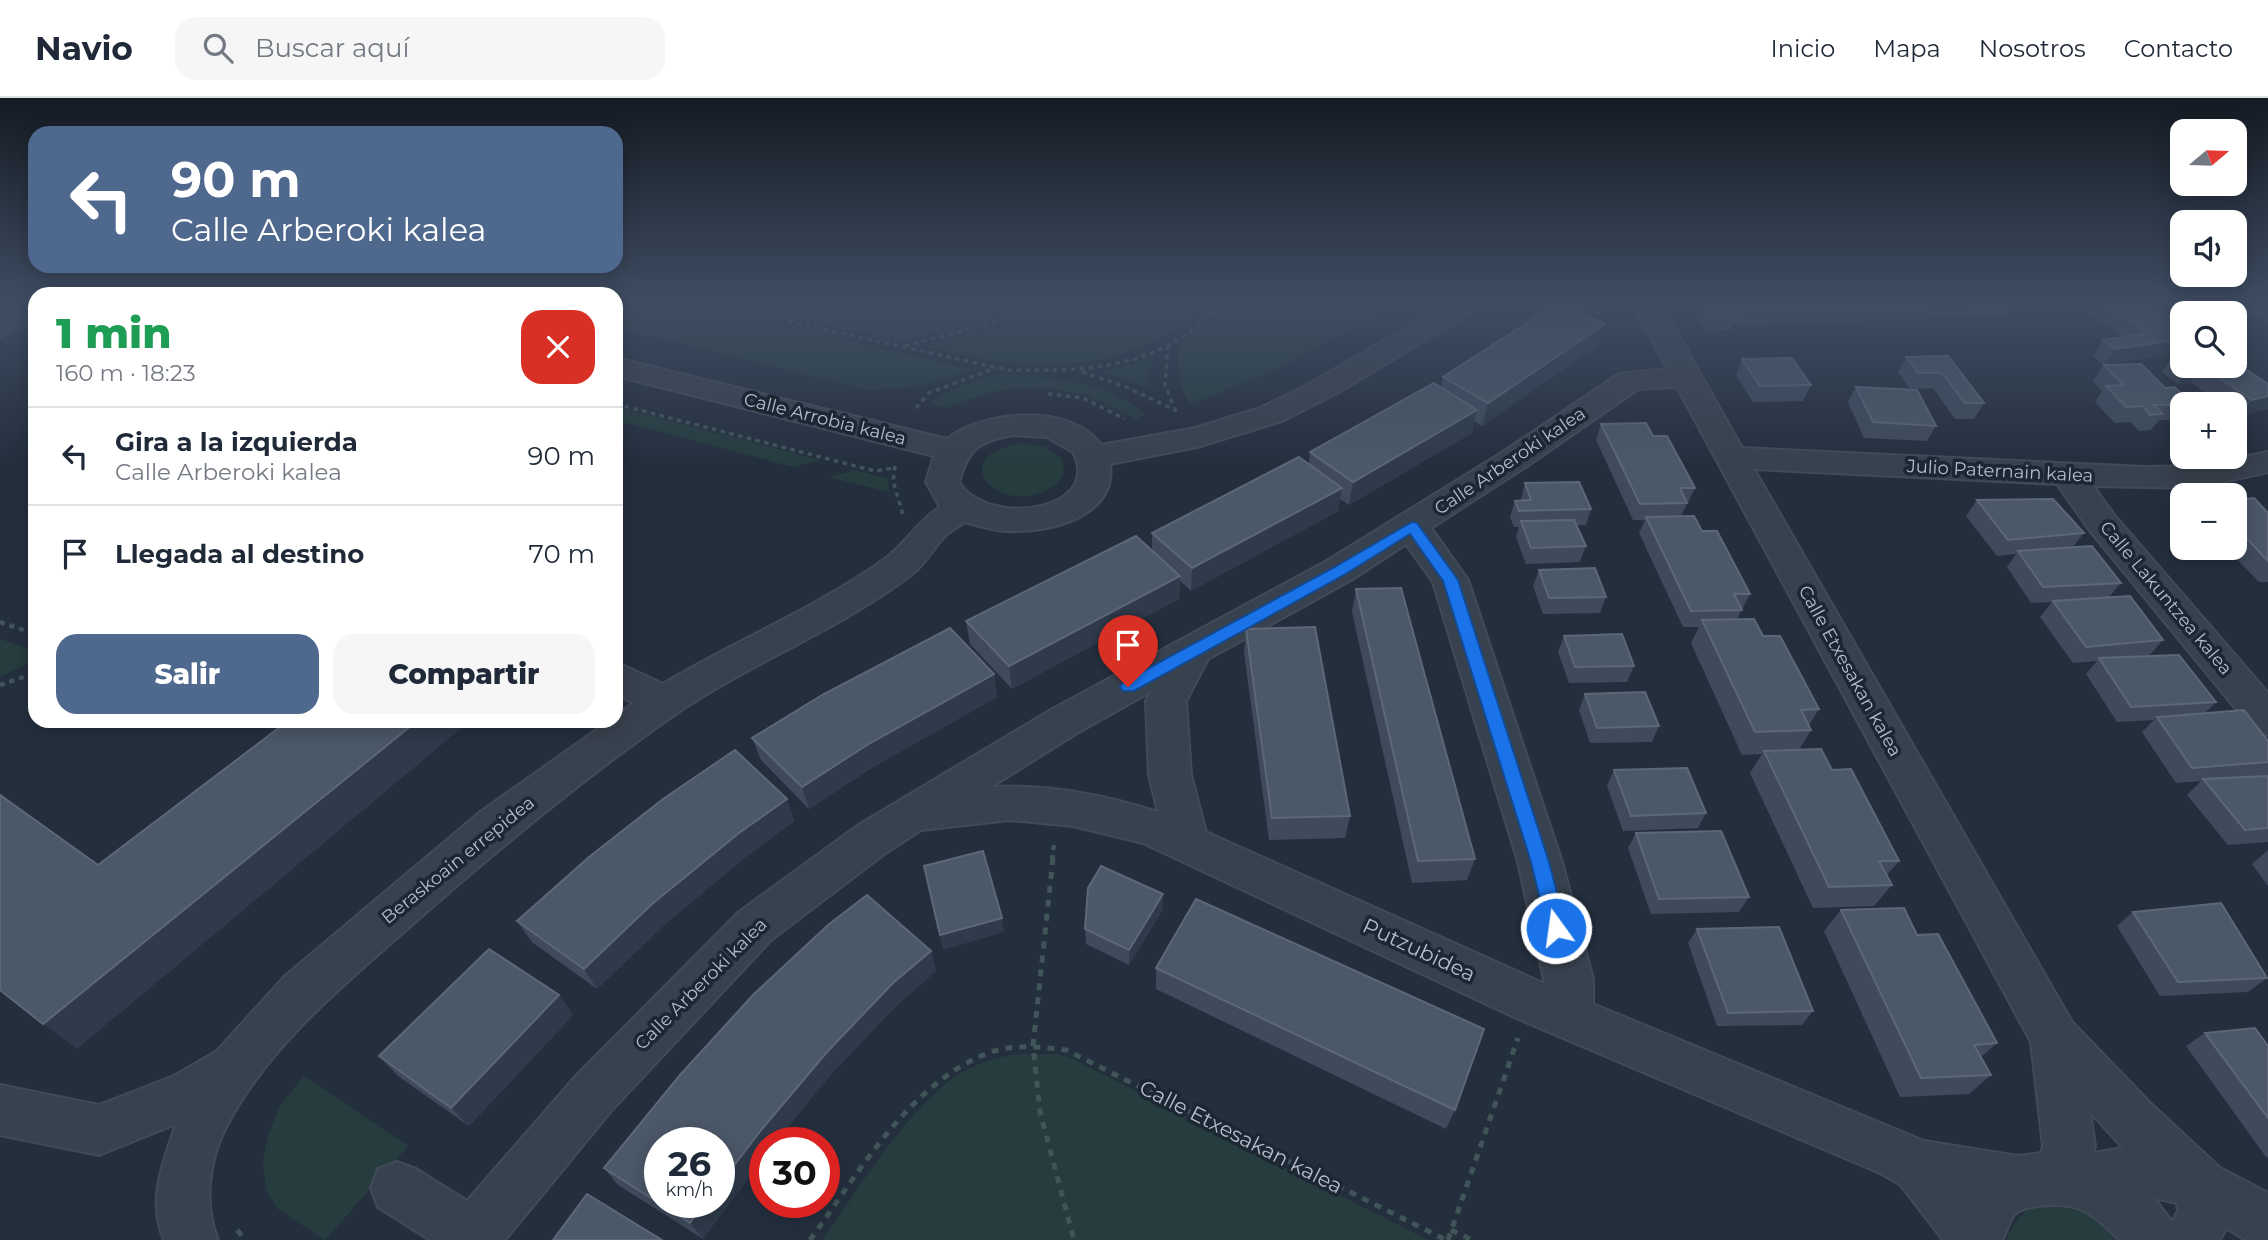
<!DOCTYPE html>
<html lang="es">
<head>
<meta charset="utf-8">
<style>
	body { margin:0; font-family:Montserrat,sans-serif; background:#f6f6f7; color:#1f2937; height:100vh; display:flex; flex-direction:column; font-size:26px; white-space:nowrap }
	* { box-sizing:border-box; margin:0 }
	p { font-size:23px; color:#747a83 }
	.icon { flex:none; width:38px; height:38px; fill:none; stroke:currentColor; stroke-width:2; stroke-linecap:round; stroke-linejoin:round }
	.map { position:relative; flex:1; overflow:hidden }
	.sheet { position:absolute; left:28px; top:189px; width:595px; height:441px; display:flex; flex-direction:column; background:#fff; border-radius:21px; box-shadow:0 4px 18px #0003 }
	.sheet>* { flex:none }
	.banner { position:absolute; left:28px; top:28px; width:595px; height:147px; border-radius:21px; box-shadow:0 4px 18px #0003; background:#4f688e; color:#fff; overflow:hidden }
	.needle { width:46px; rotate:71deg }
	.buttons { position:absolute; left:2170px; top:21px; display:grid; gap:14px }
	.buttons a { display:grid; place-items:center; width:77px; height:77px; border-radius:14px; background:#fff; box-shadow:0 4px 18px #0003; font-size:35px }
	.speed { position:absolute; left:644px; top:1029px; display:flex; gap:14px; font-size:35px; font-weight:700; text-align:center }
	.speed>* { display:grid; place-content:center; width:91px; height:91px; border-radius:50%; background:#fff; box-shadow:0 4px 18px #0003; line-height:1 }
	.speed small { font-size:18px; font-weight:400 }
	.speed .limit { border:10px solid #d22; background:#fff; color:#111 }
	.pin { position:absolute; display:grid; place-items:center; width:60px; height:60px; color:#fff; margin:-72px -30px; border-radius:50% 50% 50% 0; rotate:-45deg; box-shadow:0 0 7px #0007 }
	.pin .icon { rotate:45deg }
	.me { position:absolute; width:77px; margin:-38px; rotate:346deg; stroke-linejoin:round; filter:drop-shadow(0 0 5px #0008) }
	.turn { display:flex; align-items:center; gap:24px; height:147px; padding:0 28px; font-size:32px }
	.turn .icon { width:91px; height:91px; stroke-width:2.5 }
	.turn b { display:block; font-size:49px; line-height:60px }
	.round { display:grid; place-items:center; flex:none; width:74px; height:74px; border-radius:21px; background:#f6f6f7 }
	.head { display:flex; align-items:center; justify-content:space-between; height:119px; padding:0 28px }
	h1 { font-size:42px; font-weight:800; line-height:52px; color:#1e9e55 }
	.action { display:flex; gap:14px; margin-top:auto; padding:14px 28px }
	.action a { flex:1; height:80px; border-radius:21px; background:#4f688e; color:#fff; font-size:28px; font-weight:800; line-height:80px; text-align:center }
	.action a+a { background:#f6f6f7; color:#1f2937 }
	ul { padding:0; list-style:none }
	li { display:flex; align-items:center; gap:21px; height:98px; padding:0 28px; border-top:2px solid #e0e1e3 }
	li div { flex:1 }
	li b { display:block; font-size:26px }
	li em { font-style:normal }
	header { display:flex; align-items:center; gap:42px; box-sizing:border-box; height:98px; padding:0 35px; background:#fff; border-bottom:2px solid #e0e1e3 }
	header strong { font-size:33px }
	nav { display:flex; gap:38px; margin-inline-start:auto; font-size:24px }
	.search { width:490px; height:63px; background:#f6f6f7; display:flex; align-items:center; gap:18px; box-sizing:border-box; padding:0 24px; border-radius:21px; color:#747a83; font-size:26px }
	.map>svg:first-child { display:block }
</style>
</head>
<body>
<header>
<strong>Navio</strong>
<div class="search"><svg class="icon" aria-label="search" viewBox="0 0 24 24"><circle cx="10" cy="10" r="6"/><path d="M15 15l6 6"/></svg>Buscar aquí</div>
<nav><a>Inicio</a><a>Mapa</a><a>Nosotros</a><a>Contacto</a></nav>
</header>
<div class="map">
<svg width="2268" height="1142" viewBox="0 0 2268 1142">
	<rect width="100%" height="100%" fill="#242f3e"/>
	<g fill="#263c3f">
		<polygon points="616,206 664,206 760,221 972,272 922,288 870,292 616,230"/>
		<polygon points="738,206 981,206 992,222 901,243"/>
		<path d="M1254 206H1398L1272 273 1191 306C1184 298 1182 290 1180 280 1178 271 1176 261 1179 252 1187 230 1232 212 1254 206Z"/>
		<path d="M1162 207 1203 208C1188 227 1167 238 1145 248 1073 278 995 267 922 247L1069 213Z"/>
		<polygon points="1154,260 1148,274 1147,289 1102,274"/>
		<path d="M1003 275C1055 282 1103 281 1145 316L1140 321H1135L1089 298 1054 291 1020 290 991 294 946 310 928 305 967 285Z"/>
		<polygon points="616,309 820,362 793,369 616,322"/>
		<path d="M1021 345 1046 349 1062 361C1066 373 1063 382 1052 389 1001 422 941 359 1021 345Z"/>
		<polygon points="856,372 888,381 889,394 828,379"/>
		<polygon points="0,541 35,553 35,562 0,579"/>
		<path d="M1017 956H1057L1073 961 1428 1142H822C860 1089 900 1021 952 981 971 967 994 960 1017 956Z"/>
		<polygon points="304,978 408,1048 325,1142 278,1111 266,1092 263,1064 267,1041 279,1009"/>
		<path d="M2064 1098 2131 1142H2005C2023 1110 2029 1107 2064 1098Z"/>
	</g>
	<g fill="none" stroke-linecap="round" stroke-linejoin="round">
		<g stroke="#414a57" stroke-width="4">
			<g id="minor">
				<polygon points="24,206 35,206 35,223 0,239 0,218"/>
				<path d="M1446 206H1479L1475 212 1339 294 1282 323 1197 349 1110 366C1117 419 1049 435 1009 433 994 433 979 428 965 424 959 428 952 432 947 436 934 448 926 466 911 477 839 532 752 564 677 615 582 681 493 755 406 832 340 890 269 948 227 1027 209 1061 203 1106 218 1142H164C147 1102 163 1065 176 1026L99 1057 0 1037V987L99 1007 174 978 217 953 284 879 479 715 609 623H616V618L633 605 616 596V564L663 586C736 542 817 510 886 460 906 445 917 424 940 409L926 384 934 358 616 278V260L947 341C983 312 1072 305 1101 347L1195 330 1260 310 1306 288ZM1013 337 1047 339 1073 354C1104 414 986 430 959 384 968 351 979 343 1013 337Z"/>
				<path d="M1633 206H1661L1742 350 2145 369 2197 368 2268 354V374L2197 390 2093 388 2115 418 2268 595V637L2254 633 2091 434 2057 386 1754 371 2072 924 2149 1004 2220 1070 2268 1095V1142H2246L2226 1130 2220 1142H2120C2091 1115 2081 1103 2039 1108 2030 1109 2021 1110 2014 1117 2009 1124 2006 1135 2002 1142H1943L1900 1086 1880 1075 1514 919 1143 745 1073 728 1010 722 921 732 887 754 771 842 611 1013 505 1142H430L378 1109 371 1090 378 1071 397 1064 416 1071 467 1103 575 979 739 814 857 728 1049 613 1325 464 1503 354 1619 276 1667 271ZM1677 289 2031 944 2043 1048 2041 1055 2018 1058 1924 1043 1593 906V881L1562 764 1468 482 1431 430 1527 368 1638 291ZM1406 446 1433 484 1518 764 1545 886 1206 734 1191 677 1186 603 1208 561 1351 482ZM1152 593 1146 603 1149 677 1158 714C1104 697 1048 686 991 689L1077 635ZM2090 1014 2123 1050 2093 1055 2095 1048ZM2154 1100 2177 1105 2178 1113 2172 1124Z"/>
			</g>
		</g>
		<g stroke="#3f5557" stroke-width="3.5" stroke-dasharray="4.5 4.5" stroke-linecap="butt">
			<path d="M709 206 1008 272C1064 273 1127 273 1176 243 1193 233 1208 218 1223 206"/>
			<polyline points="905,248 999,223 1094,206"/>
			<polyline points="1168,248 1165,287 1174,310"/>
			<polyline points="1082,274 1126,289 1177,313"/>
			<polyline points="1048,296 1083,300 1125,321"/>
			<polyline points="616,306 875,373 893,370"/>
			<polyline points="916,310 929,295 995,270"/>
			<polyline points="895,368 893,383 903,417"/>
		</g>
		<g stroke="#3f5557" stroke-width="4.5" stroke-dasharray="5 5" stroke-linecap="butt">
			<polyline points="0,524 35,536"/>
			<polyline points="0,587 35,575"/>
			<polyline points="1052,762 1054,746"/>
		</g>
		<g stroke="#3f5557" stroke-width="5" stroke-dasharray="7 7" stroke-linecap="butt">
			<polyline points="1053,760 1033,948 1040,1014 1074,1142"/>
			<polyline points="237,1132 246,1142"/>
			<polyline points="1451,1132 1472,1142"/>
			<path d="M810 1142C859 1075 909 984 991 954 1014 946 1042 949 1066 952L1446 1142"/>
			<polyline points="1448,1142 1518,940"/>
		</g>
		<use href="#minor" fill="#38414e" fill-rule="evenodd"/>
	</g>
	<g fill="#3f4b5c">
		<polygon points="1007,206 1046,206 1012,213"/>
		<polygon points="1547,206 1606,206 1603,215 1581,215 1605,226 1597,248 1482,328 1474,323 1472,335 1349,407 1340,401 1338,413 1191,493 1180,483 1179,501 1012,591 970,546 966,523 1152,453 1152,435 1309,366 1310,354 1441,289 1443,279 1549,210"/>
		<polygon points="1690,206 2005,206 2010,210 2005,218 1733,227 1731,232 1706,233 1689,207"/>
		<polygon points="2076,206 2150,206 2182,228 2104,267 2093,258 2103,242 2122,239"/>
		<polygon points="2236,206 2268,206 2268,224"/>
		<polygon points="2182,256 2182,268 2235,268 2268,286 2268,311 2240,318 2235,314 2235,306 2223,306 2190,284 2178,286 2162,274 2173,258"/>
		<polygon points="1948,258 1984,305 1974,321 1955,321 1933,290 1910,291 1898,274 1906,259"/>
		<polygon points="1742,261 1811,287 1803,303 1753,304 1736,277"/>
		<polygon points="2104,267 2182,306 2182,318 2179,322 2159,322 2151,332 2139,333 2131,324 2115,325 2095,304 2102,293 2093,283"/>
		<polygon points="1856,289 1936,328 1927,343 1864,340 1848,304"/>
		<polygon points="1601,326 1653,338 1695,390 1681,418 1702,433 1750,496 1737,521 1763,538 1819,611 1809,627 1811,632 1799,652 1832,672 1899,763 1887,777 1892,787 1874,808 1813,810 1750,675 1762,656 1742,657 1691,545 1699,529 1683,529 1639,435 1645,422 1633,422 1596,342"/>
		<polygon points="1525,385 1591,411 1586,427 1577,427 1586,448 1580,464 1526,466 1516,439 1519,429 1514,429 1510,419 1515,403 1521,402"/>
		<polygon points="1977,402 2084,435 2073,449 2121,485 2109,499 2163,542 2149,558 2216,604 2205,615 2268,643 2268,744 2228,747 2187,697 2201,683 2176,685 2142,634 2154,622 2117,624 2086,576 2097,563 2073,565 2040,519 2052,504 2031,505 2007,469 2016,456 1997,458 1966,418"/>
		<polygon points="2235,402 2268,415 2268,484 2259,484 2226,450 2235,450"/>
		<polygon points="1539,472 1606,499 1600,515 1543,516 1533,488"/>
		<polygon points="1356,491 1475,761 1467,782 1412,785 1352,514"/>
		<polygon points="1246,531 1350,718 1345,740 1269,742 1244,554"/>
		<polygon points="1564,538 1634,568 1627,584 1569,585 1558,554"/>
		<polygon points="994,576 997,599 873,669 809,711 761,662 752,640"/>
		<polygon points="1585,596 1659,628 1652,644 1590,645 1579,612"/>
		<polygon points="1614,672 1706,715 1698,730 1623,733 1607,688"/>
		<polygon points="787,701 794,723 748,757 664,827 597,891 532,844 517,823"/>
		<polygon points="1636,735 1749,799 1739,814 1651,816 1628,750"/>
		<polygon points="2268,752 2268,788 2252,766"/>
		<polygon points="1163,796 1163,811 1129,867 1086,846 1085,831"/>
		<polygon points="1841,812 1917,837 1997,945 1981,959 1991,977 1969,996 1900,999 1824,833"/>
		<polygon points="2133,814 2267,880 2248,894 2160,898 2117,828"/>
		<polygon points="1697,831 1813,913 1802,927 1717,928 1688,845"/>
		<polygon points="931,853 936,873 899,905 765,1045 703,1141 618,1087 604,1070"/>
		<polygon points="1156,870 1455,1012 1446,1031 1156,891"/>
		<polygon points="559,897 573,917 469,1028 398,978 379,958"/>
		<polygon points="2205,935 2268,948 2268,1059 2266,1059 2186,948"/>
	</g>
	<g fill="#2f3b4b">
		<polygon points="1011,206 1046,206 1012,213"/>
		<polygon points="1605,226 1597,248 1482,328 1488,305"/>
		<polygon points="2182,241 2182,255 2104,267 2115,251"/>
		<polygon points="2202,268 2190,284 2178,286 2190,270"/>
		<polygon points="2268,298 2268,311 2240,318 2252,302"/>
		<polygon points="1477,312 1472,335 1349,407 1353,384"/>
		<polygon points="1342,390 1338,413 1191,493 1192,470"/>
		<polygon points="1180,478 1179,501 1012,591 1009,568"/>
		<polygon points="994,576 997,599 873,669 809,711 802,689 867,647"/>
		<polygon points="417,623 470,623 77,951 43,926"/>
		<polygon points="787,701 794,723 748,757 664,827 597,891 584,871 652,806 739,735"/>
		<polygon points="1163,796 1163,811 1129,867 1129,852"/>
		<polygon points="1002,820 1004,834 943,852 940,837"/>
		<polygon points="931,853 936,873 899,905 834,973 775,1045 765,1045 765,1059 703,1141 690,1125 706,1104 719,1104 719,1087 762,1031 827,954 893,885"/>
		<polygon points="559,897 573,917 469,1028 451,1010"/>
	</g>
	<g fill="#4b5868" stroke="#5c6777" stroke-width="2">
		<polygon points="1556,206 1559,206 1605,226 1488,305 1443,279"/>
		<polygon points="1705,206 1922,206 1734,211 1738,216 1713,217"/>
		<polygon points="1974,206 2005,206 2010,210 1970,212"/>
		<polygon points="2107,206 2150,206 2182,228 2182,241 2115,251 2103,242 2148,235"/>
		<polygon points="2182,256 2182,265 2173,258"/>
		<polygon points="1948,258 1984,305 1965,305 1942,275 1918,275 1906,259"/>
		<polygon points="1792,260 1811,287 1760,288 1742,261"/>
		<polygon points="2235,264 2268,286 2268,298 2252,302 2202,268 2190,270 2187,268 2235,268"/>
		<polygon points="2141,266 2165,290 2175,289 2191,306 2154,307 2163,316 2150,317 2143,308 2126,309 2106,288 2123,287 2104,267"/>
		<polygon points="1434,285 1477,312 1353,384 1310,354"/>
		<polygon points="1856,289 1917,292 1936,328 1873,324"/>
		<polygon points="1646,325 1653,338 1667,338 1695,390 1680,390 1687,405 1640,406 1601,326"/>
		<polygon points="1299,359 1342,390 1192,470 1152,435"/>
		<polygon points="1579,384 1591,411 1519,413 1515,403 1531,402 1525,385"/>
		<polygon points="2254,400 2268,415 2268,463 2235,428 2235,402"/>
		<polygon points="2053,401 2084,435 2008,442 1977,402"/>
		<polygon points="1694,418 1702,433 1717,433 1750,496 1734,496 1742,512 1691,513 1646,419"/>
		<polygon points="1574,422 1586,448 1531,450 1521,423"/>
		<polygon points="1136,438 1180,478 1009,568 966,523"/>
		<polygon points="2092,448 2121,485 2043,489 2018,453"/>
		<polygon points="1595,470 1606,499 1549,500 1539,472"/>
		<polygon points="1401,490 1475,761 1418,763 1356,491"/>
		<polygon points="2130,498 2163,542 2086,549 2053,503"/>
		<polygon points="1754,521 1763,538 1780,538 1819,611 1801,612 1811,632 1755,634 1702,522"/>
		<polygon points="1315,529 1350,718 1272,720 1246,531"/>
		<polygon points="950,530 994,576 867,647 802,689 752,640 822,597"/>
		<polygon points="1622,536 1634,568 1575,569 1564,538"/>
		<polygon points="2179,557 2216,604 2131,609 2099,560"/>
		<polygon points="1645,594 1659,628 1597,630 1585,596"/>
		<polygon points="2244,612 2268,643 2268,664 2192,670 2157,619"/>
		<polygon points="288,623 417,623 43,926 0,892 0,697 98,767"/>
		<polygon points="1821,651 1832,672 1851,671 1899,763 1879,763 1892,787 1829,789 1764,653"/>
		<polygon points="735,652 787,701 739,735 652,806 584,871 517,823 589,759 663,701"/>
		<polygon points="1687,670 1706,715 1631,718 1614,672"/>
		<polygon points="2268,678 2268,730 2245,732 2203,681"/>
		<polygon points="1721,733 1749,799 1659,801 1636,735"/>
		<polygon points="983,753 1002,820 940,837 924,768"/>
		<polygon points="1101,768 1163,796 1129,852 1085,831 1088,790"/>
		<polygon points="867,797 931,853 893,885 827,954 762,1031 719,1087 719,1045 660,1045 660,1104 706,1104 690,1125 604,1070 680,977 753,897 828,827"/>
		<polygon points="1196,801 1484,931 1455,1012 1156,870"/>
		<polygon points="2221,805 2267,880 2178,884 2133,814"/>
		<polygon points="1904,810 1917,837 1938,836 1997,945 1974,947 1991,977 1921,980 1841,812"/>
		<polygon points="1779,829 1813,913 1728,915 1697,831"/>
		<polygon points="489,851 559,897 451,1010 379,958"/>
		<polygon points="2255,930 2268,948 2268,1020 2205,935"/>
		<polygon points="587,1096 662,1142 553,1142"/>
	</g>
	<linearGradient id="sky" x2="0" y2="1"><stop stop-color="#141a22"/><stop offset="0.56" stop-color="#3f4d63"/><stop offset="1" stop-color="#3f4d63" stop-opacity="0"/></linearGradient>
	<rect width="2268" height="365" fill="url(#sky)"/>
	<polygon fill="#1a73e8" stroke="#114b97" stroke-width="2" points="1412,424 1417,425 1458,482 1549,764 1566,830 1563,835 1556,838 1549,835 1547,830 1531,764 1443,483 1410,436 1344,477 1134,593 1123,593 1120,589 1123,584 1333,470"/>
	<g text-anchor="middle" stroke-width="7" stroke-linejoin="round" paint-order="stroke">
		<g font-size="18" fill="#b4bcc9" stroke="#1d2633">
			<text transform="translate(825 321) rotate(14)" y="6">Calle Arrobia kalea</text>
			<text transform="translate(1510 363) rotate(-34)" y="6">Calle Arberoki kalea</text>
			<text transform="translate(2000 373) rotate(3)" y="6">Julio Paternain kalea</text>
			<text transform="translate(2166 500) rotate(50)" y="6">Calle Lakuntzea kalea</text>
			<text transform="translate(1850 573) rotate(61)" y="6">Calle Etxesakan kalea</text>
			<text transform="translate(458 762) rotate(-39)" y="6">Beraskoain errepidea</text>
			<text transform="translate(701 886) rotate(-45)" y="6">Calle Arberoki kalea</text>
		</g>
		<g font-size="21" fill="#b4bcc9" stroke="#1d2633">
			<text transform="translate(1419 852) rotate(25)" y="7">Putzubidea</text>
			<text transform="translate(1241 1039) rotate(27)" y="7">Calle Etxesakan kalea</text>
		</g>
	</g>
</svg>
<div class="buttons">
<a><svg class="needle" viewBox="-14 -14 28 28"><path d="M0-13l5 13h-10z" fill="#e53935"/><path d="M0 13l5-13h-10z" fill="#747a83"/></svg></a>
<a><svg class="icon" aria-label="sound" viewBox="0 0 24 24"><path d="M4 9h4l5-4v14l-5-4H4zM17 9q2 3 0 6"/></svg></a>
<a><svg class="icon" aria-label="search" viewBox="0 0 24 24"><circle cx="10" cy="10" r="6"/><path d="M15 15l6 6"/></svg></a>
<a>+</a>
<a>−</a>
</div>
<div class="speed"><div>26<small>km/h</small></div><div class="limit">30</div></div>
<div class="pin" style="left:1128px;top:589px;background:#d93025"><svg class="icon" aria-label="arrive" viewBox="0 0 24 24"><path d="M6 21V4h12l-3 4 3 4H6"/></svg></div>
<svg class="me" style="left:1556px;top:830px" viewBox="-20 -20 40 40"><circle r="17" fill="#1a73e8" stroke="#fff" stroke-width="3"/><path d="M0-11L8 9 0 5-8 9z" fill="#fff"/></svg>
<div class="banner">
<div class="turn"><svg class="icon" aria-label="left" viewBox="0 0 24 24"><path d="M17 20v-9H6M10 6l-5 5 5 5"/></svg><div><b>90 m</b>Calle Arberoki kalea</div></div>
</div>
<section class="sheet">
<div class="head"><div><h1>1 min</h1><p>160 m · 18:23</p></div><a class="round" style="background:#d93025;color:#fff"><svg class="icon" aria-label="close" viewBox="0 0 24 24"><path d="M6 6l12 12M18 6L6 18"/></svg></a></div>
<ul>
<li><svg class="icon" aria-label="left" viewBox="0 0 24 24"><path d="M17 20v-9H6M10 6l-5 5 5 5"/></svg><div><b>Gira a la izquierda</b><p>Calle Arberoki kalea</p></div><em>90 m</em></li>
<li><svg class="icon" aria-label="arrive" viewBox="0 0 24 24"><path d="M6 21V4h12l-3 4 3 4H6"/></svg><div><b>Llegada al destino</b></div><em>70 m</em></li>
</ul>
<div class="action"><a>Salir</a><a>Compartir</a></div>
</section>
</div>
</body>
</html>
